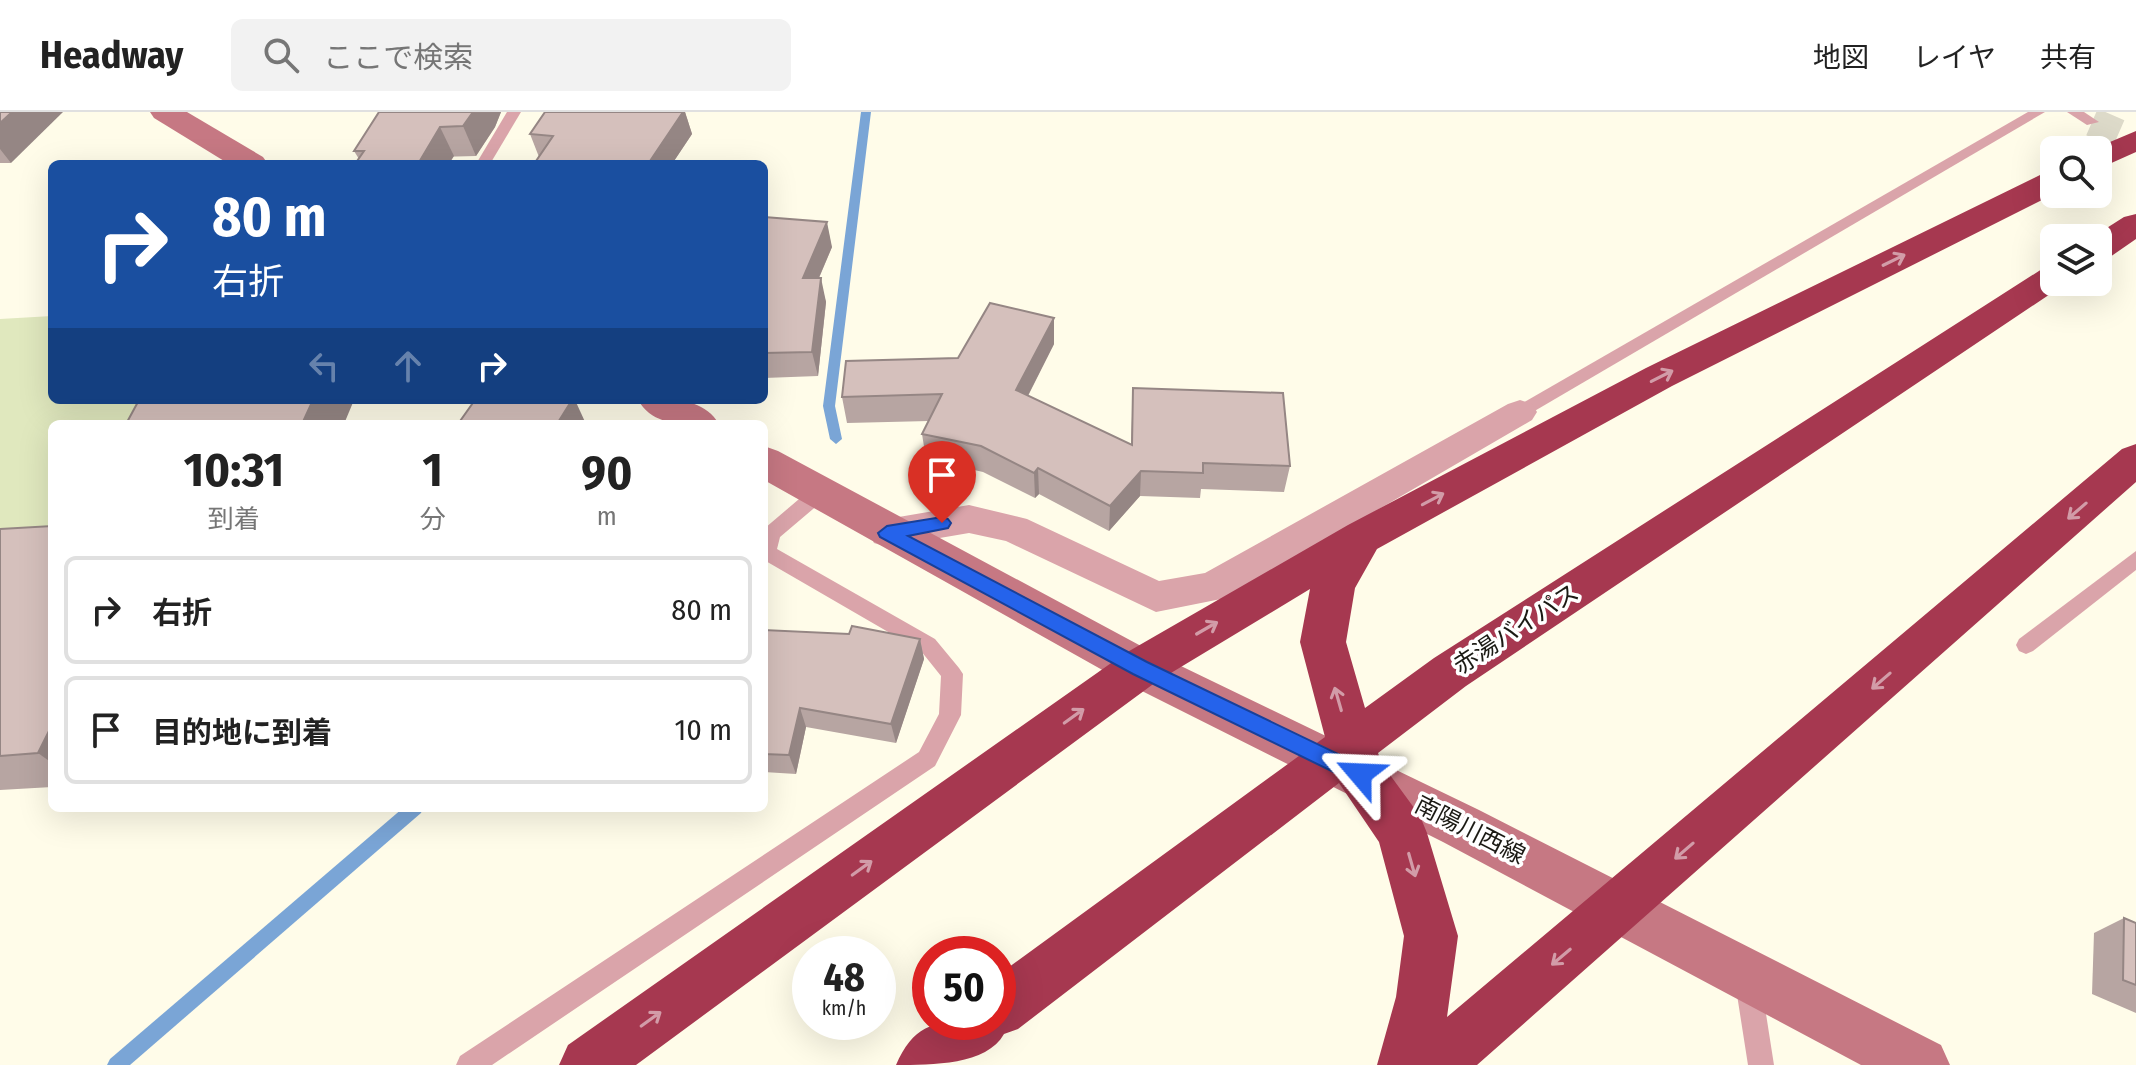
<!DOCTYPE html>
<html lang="ja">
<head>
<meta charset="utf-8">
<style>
	body { margin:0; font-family:"Fira Sans Condensed","Noto Sans JP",sans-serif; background:#f2f2f2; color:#222; height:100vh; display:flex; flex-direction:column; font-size:30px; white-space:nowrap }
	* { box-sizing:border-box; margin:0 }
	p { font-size:26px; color:#767676 }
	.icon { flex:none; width:44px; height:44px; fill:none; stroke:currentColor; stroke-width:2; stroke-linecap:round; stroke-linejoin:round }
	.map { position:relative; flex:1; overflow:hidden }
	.details { position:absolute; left:48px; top:308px; width:720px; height:392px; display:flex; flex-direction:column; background:#fff; border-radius:12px; box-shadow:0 8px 32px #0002 }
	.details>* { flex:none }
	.banner { position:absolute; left:48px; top:48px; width:720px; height:244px; border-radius:12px; box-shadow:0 8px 32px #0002; background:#1a4fa0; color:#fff; overflow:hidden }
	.tools { position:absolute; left:2040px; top:24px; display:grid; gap:16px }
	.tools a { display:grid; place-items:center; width:72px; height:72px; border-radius:12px; background:#fff; box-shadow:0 8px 32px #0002; font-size:40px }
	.speed { position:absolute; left:792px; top:824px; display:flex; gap:16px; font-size:40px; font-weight:700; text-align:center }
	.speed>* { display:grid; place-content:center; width:104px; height:104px; border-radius:50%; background:#fff; box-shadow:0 8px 32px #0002; line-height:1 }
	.speed small { font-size:20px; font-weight:400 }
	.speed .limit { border:12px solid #d22; background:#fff; color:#111 }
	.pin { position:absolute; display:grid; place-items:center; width:68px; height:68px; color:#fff; margin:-82px -34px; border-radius:50% 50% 50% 0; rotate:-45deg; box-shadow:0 0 8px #0007 }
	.pin .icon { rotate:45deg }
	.me { position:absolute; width:88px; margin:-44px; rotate:296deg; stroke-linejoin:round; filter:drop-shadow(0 0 6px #0008) }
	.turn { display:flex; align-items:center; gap:28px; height:168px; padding:0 32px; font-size:36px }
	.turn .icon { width:104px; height:104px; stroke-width:2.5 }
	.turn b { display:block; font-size:56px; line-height:68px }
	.lanes { display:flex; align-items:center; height:76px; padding:0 32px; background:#0003; justify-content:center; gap:40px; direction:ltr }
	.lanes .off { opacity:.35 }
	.eta { display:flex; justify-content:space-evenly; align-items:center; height:136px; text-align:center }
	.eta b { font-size:48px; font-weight:700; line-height:56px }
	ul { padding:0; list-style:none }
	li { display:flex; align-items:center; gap:24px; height:108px; margin:0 16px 12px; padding:0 16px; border:4px solid #e0e0e0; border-radius:12px }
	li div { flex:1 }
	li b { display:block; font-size:30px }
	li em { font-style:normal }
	header { display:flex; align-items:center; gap:48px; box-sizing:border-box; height:112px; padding:0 40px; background:#fff; border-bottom:2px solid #e0e0e0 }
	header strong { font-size:38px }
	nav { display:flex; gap:44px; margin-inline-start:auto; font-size:28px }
	.search { width:560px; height:72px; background:#f2f2f2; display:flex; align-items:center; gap:20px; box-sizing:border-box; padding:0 28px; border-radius:12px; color:#767676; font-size:30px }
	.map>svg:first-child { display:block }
</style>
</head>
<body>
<header>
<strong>Headway</strong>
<div class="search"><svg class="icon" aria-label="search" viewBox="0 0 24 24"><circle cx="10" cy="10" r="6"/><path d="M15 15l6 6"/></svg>ここで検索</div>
<nav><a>地図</a><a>レイヤ</a><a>共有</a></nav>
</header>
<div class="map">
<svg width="2136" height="953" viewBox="0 0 2136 953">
	<rect width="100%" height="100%" fill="#fffce9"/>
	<polygon fill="#e0e8be" points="52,204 52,288 166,288 153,312 52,312 52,441 0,446 0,207"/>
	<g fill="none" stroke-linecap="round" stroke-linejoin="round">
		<g fill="#7aa5d6" fill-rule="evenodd">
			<polygon points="861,0 871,0 835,294 842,327 836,332 830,327 823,294"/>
			<polygon points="403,696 423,696 421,701 130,953 107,953 110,947"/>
		</g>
		<polyline stroke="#dddac9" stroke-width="29" stroke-dasharray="29 15" stroke-linecap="butt" points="2092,10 2136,29"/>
		<g fill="#daa4aa" fill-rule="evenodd">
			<polygon points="507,0 521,0 490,52 476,52"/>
			<polygon points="2028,0 2045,0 1526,304 1514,304 1511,300 1514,296"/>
			<polygon points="2067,0 2084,0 2099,10 2087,13"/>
			<polygon points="819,374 828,381 826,386 780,425 777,437 935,527 959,556 963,562 961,603 935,654 492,953 456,953 460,944 919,640 939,602 941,564 921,539 764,448 765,416 812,376"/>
			<polygon points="2136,439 2136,458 2033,539 2026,542 2019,539 2016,533 2019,527"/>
			<polygon points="1748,857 1757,861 1761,870 1774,953 1748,953 1735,870 1739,861"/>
		</g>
		<polygon fill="#daa4aa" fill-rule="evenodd" points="1520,288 1532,292 1537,300 1532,308 1226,486 1156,500 1006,429 969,421 887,435 874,431 869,421 874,411 887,407 969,393 1027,407 1159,469 1205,461 1508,292"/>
		<g fill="#c67883" fill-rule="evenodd">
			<polygon points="150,0 187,0 263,45 268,52 229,52 154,6"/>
			<path d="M638 288C667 288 702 283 719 312 689 312 655 317 638 288Z"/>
			<polygon points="764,334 778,339 1154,541 1479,698 1941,933 1950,953 1861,953 1443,730 1122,569 764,368"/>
		</g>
		<g fill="#a63850" fill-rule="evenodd">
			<polygon points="2136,19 2136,40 2098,57 2098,38 2091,38"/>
			<path d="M2054 59V82L1672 274 1377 437 1355 476 1346 530 1365 596 1434 546 2042 157 2054 154V170H2068L1466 574 1378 641 1382 652 1420 704 1427 721 1458 824 1447 905 2122 337 2136 332V370L1477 953H1377L1396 885 1404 824 1379 730 1339 671 1018 917 1004 922C987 953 932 953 896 953 918 901 950 910 998 910V863L1325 625 1300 530 1310 477 1156 570 636 953H559L568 933 1124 542 1348 413 1646 256 2042 62Z"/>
			<polygon points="2136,102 2136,127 2110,145 2098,148 2098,126 2091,126 2124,105"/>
		</g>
	</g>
	<g fill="#b7a5a2">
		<polygon points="0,0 11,51 0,51"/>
		<polygon points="379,0 501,0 495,15 476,44 359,47 354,39"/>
		<polygon points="545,0 685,0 692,22 672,52 534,52 539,45 530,22"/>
		<polygon points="764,105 832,135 819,166 826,190 818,264 764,266"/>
		<polygon points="1054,206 1054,232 1028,284 1131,333 1133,276 1290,354 1284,380 1201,377 1200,386 1140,384 1109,419 1039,382 1035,386 983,360 926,347 922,322 929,309 847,311 842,285 958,246"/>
		<polygon points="52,414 52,675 0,678 0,417"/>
		<polygon points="764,518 920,527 924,547 896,631 806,615 796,662 764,660"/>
		<polygon points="2124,806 2136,811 2136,901 2092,882 2094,821"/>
	</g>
	<g fill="#958684">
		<polygon points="12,0 63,0 11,51 0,37 0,11"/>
		<polygon points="473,0 501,0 495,15 476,44 463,14"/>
		<polygon points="683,0 685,0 692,22 672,52 648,52"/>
		<polygon points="440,15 454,44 449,52 418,52"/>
		<polygon points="827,110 832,135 808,191 803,166"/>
		<polygon points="821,166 826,190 818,264 812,240"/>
		<polygon points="1054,206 1054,232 1017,305 1016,278"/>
		<polygon points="313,288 354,288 344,312 302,312"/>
		<polygon points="572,288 575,288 586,312 557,312"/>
		<polygon points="1038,356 1039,382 1035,386 1034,361"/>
		<polygon points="1141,359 1140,384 1109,419 1110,394"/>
		<polygon points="920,527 924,547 896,631 891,612"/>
		<polygon points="800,596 806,615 796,662 789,643"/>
		<polygon points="52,613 52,651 38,641"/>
	</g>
	<g fill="#d5c0bc" stroke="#958684" stroke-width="2">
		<polygon points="0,0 12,0 0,11"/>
		<polygon points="379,0 473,0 463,14 440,15 418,52 355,52 364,39 354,39"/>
		<polygon points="545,0 683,0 648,52 534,52 553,24 530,22"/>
		<polygon points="764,105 827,110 803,166 821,166 812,240 764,241"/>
		<polygon points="990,191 1054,206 1016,278 1132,333 1133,276 1283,281 1290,354 1203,351 1203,361 1141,359 1110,394 1038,356 1034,361 981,334 922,322 942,282 842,285 846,249 958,246"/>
		<polygon points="139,288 313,288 302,312 126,312"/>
		<polygon points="475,288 572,288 557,312 458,312"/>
		<polygon points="52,414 52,613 38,641 0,644 0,417"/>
		<polygon points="852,514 920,527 891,612 800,596 789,643 764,642 764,518 849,522"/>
		<polygon points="2124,806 2136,811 2136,873 2123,868"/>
	</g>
	<defs><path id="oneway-shaft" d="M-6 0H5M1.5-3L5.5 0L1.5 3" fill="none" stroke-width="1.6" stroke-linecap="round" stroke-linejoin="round" transform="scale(2)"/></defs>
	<g stroke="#d29ca8">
		<use href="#oneway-shaft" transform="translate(1894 148) rotate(-26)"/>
		<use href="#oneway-shaft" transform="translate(1662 264) rotate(-27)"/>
		<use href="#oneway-shaft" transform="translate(1433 387) rotate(-28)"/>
		<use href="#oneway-shaft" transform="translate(2077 399) rotate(139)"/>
		<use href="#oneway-shaft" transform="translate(1207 516) rotate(-30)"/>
		<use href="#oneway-shaft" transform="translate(1881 569) rotate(139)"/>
		<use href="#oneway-shaft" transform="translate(1338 587) rotate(-106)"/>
		<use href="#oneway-shaft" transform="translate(1074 604) rotate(-36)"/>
		<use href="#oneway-shaft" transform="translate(1684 739) rotate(139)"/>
		<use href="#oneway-shaft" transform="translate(1412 753) rotate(74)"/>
		<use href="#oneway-shaft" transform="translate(862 756) rotate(-36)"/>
		<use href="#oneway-shaft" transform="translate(1561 845) rotate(140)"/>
		<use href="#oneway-shaft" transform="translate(651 907) rotate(-36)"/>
	</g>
	<polygon fill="#2563eb" stroke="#184099" stroke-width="2" points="942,405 948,407 951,411 948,416 908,424 1147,550 1367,656 1370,662 1367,669 1360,671 1352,669 1133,562 880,425 878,421 887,414"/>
	<g text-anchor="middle" stroke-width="7" stroke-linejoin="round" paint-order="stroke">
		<g font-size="24" fill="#1b1a14" stroke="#fff">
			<text transform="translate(1516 517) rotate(-33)" y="8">赤湯バイパス</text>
			<text transform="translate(1470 718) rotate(27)" y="8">南陽川西線</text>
		</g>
	</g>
</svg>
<div class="tools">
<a><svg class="icon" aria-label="search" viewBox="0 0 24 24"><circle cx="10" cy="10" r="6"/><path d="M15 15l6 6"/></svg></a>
<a><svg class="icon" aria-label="layers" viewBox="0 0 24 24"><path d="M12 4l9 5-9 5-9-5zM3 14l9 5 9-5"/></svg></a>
</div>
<div class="speed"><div>48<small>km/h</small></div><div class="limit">50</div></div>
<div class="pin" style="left:942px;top:411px;background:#d93025"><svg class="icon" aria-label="arrive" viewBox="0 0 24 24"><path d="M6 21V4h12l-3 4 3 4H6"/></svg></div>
<svg class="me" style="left:1360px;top:662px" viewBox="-20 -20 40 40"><path d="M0-17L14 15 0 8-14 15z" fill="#2563eb" stroke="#fff" stroke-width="4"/></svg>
<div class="banner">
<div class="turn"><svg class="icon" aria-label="right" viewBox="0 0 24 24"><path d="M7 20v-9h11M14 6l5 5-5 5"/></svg><div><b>80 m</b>右折</div></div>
<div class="lanes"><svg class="icon off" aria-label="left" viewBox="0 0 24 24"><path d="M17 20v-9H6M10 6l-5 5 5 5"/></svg><svg class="icon off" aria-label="ahead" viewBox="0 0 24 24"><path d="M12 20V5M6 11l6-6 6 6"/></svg><svg class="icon" aria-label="right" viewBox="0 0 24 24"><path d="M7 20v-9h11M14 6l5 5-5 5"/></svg></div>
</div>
<section class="details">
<div class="eta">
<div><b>10:31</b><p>到着</p></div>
<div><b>1</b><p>分</p></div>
<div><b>90</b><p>m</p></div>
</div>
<ul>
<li><svg class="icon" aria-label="right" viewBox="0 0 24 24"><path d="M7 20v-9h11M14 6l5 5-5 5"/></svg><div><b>右折</b></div><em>80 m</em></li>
<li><svg class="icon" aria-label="arrive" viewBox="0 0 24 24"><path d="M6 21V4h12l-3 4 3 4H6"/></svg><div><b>目的地に到着</b></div><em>10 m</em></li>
</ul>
</section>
</div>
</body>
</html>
